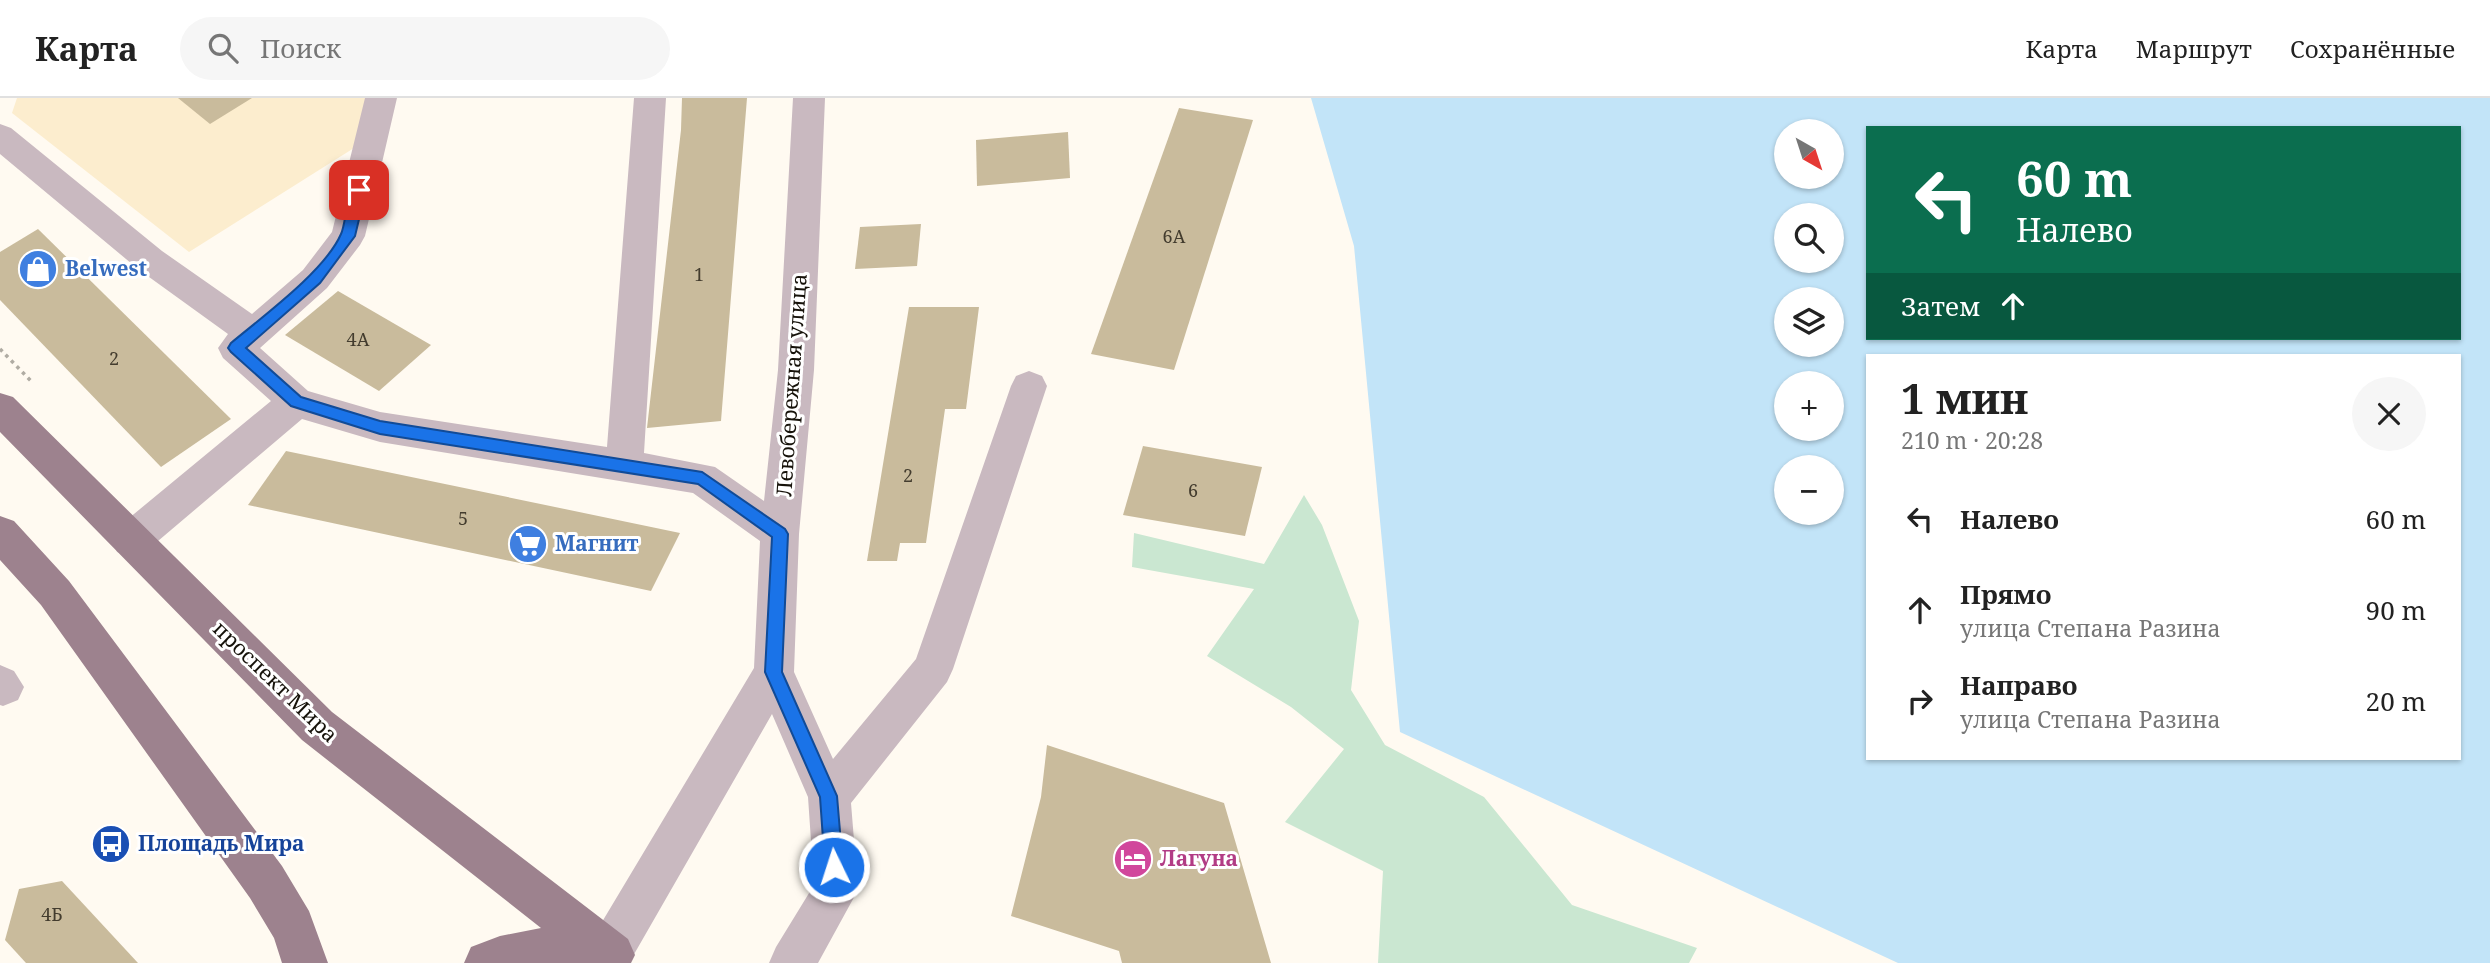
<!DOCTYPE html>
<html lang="ru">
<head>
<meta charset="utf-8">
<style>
	body { margin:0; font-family:"Noto Serif",serif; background:#f6f6f6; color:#222; height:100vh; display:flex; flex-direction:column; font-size:26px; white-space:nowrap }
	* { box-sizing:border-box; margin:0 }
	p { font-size:23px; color:#767676 }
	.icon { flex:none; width:38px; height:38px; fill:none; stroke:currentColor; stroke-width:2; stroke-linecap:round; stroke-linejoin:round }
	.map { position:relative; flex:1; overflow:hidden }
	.sheet { position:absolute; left:1866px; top:256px; width:595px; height:406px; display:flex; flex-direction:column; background:#fff; border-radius:0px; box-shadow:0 2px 5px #0004 }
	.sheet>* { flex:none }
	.hud { position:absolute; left:1866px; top:28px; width:595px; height:214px; border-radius:0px; box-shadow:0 2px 5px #0004; background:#0b6e4f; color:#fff; overflow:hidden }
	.needle { width:46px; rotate:141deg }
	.tools { position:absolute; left:1774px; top:21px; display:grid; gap:14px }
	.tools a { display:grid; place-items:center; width:70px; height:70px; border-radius:50%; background:#fff; box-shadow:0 2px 5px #0004; font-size:35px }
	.pin { position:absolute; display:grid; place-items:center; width:60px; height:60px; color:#fff; margin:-30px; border-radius:14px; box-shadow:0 4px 10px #0006 }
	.me { position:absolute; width:77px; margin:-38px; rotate:356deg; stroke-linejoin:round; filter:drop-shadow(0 0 5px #0008) }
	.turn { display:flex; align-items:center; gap:24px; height:147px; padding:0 35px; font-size:32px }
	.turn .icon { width:91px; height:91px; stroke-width:2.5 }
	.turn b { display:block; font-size:49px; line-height:60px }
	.then { display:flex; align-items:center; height:66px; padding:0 35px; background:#0003; gap:14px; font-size:26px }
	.round { display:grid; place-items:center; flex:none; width:74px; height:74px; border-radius:37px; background:#f6f6f6 }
	.headline { display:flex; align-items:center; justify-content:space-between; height:119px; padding:0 35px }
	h1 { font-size:42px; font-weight:700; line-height:52px }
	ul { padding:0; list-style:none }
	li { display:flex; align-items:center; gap:21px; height:91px; padding:0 35px }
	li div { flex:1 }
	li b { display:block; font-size:26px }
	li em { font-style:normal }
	header { display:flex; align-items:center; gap:42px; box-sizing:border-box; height:98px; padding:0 35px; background:#fff; border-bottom:2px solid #e0e0e0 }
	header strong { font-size:33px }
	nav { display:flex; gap:38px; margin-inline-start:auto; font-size:24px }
	.search { width:490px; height:63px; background:#f6f6f6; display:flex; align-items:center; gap:18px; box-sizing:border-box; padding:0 24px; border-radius:38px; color:#767676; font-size:26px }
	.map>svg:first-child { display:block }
</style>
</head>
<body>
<header>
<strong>Карта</strong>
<div class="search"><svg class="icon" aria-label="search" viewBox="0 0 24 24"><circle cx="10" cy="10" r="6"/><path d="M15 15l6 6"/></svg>Поиск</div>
<nav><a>Карта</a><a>Маршрут</a><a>Сохранённые</a></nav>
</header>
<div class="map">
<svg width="2490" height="865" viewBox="0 0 2490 865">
	<rect width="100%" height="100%" fill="#fffaf1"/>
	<polygon fill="#fcedce" points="17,0 367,0 354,50 189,154 12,15"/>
	<polygon fill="#cae7d1" points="1304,397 1322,427 1359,523 1351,592 1385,647 1484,699 1572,807 1697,850 1689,865 1378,865 1383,773 1285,724 1344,651 1291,609 1207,558 1254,491 1132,469 1134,435 1264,466"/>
	<path fill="#c2e4f8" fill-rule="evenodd" d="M1311 0H2490V865H1898L1400 634 1354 148ZM1867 30H2459V240H1867ZM1787 33H1832V79H1787ZM1787 117H1832V163H1787ZM1787 201H1832V247H1787ZM1867 257H2459V660H1867ZM1787 285H1832V331H1787ZM1787 369H1832V415H1787Z"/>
	<g fill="#c9bb9c">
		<polygon points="178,0 252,0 210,26"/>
		<polygon points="682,0 747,0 721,323 647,330 681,32"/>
		<polygon points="1179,10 1253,22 1174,272 1091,256"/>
		<polygon points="1068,34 1070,80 977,88 976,42"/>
		<polygon points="921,126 917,168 855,171 860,129"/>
		<polygon points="38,131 231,321 161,369 0,202 0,154"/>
		<polygon points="338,193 431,247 379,293 285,237"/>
		<polygon points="909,209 979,209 966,311 945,311 926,445 900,445 897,463 867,463"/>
		<polygon points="1143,348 1262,369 1245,438 1123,417"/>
		<polygon points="286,353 680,435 651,493 248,407"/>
		<polygon points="1047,647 1224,705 1271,865 1122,865 1119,853 1011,818 1041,699"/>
		<polygon points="62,783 138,865 26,865 5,842 19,791"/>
	</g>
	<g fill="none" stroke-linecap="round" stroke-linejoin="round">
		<polyline stroke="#b0aca3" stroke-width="3.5" stroke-dasharray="3.5 4.5" stroke-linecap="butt" points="0,251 31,283"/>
		<g fill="#c9b9c0" fill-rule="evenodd">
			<polygon points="365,0 397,0 365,138 360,147 327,190 260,250 308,293 380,314 607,349 634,0 666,0 644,355 715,369 764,403 778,272 793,0 825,0 814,272 799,436 794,574 833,661 916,561 1011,288 1016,278 1029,273 1042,278 1047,288 953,571 947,584 851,705 858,792 818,865 769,865 776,849 814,787 808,699 772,616 629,865 590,865 586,855 593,839 754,570 760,443 693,395 380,344 302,321 145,454 131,459 117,454 112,442 117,430 271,303 223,260 218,250 228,236 138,171 0,56 0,26 11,30 162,153 252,216 303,172 332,134"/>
			<polygon points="0,567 14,573 24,589 18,602 3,608 0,607"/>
		</g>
		<g fill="#9d828e" fill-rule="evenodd">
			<polygon points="0,295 13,299 332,614 628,841 635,857 631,865 464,865 471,849 500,838 541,830 302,642 0,334"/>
			<polygon points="0,418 14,423 69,483 282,768 309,813 328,865 282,865 274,840 250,800 41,507 0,462"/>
		</g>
	</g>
	<path fill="#1a73e8" stroke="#114b97" stroke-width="2" d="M359 87 366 92 355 138 320 185 246 250 301 299 380 323 702 374 785 431 788 436 782 574 837 698 843 769 840 775 834 778 827 775 825 769 820 699 765 574 772 439 698 386 380 336 291 308 231 254 228 250 231 245C262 219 325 173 341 136 347 123 345 92 359 87Z"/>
	<defs>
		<g id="shop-disc" transform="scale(2.0125)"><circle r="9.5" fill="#3f7fe0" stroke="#fff"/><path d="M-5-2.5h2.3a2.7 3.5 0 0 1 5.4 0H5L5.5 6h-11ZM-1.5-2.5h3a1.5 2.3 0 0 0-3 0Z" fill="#fff"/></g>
		<g id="supermarket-disc" transform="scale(2.0125)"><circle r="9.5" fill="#3f7fe0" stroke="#fff"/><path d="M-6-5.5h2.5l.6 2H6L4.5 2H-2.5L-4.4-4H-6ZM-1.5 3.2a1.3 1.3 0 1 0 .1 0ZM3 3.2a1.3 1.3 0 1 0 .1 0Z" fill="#fff"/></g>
		<g id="bus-disc" transform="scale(2.0125)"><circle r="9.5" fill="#1a4fb4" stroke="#fff"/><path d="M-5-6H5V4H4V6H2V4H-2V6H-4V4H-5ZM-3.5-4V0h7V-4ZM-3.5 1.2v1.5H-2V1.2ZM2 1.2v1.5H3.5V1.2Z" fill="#fff"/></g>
		<g id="hotel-disc" transform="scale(2.0125)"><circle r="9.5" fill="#d1479c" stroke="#fff"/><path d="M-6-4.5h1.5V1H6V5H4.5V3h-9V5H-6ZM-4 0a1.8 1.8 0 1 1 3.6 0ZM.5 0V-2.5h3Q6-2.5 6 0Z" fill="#fff"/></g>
	</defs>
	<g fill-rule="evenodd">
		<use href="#shop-disc" x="38" y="171"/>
		<use href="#supermarket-disc" x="528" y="446"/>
		<use href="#bus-disc" x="111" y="746"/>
		<use href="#hotel-disc" x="1133" y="761"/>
	</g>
	<g text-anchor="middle" stroke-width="6" stroke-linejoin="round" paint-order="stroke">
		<g font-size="18" fill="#433c2e">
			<text x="1174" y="145">6А</text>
			<text x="699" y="183">1</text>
			<text x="358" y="248">4А</text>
			<text x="114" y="267">2</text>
			<text x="908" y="384">2</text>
			<text x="1193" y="399">6</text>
			<text x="463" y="427">5</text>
			<text x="52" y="823">4Б</text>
		</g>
		<g font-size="21" font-weight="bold" fill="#366cbe" stroke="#fff" text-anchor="start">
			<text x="65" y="178">Belwest</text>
			<text x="555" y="453">Магнит</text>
		</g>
		<g font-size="21" fill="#16120a" stroke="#fff">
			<text transform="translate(792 287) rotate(-86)" y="7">Левобережная улица</text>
			<text transform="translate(275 584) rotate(44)" y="7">проспект Мира</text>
		</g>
		<g font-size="21" font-weight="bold" fill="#164399" stroke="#fff" text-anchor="start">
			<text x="138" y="753">Площадь Мира</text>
		</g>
		<g font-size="21" font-weight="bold" fill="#b23c85" stroke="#fff" text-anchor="start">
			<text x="1160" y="768">Лагуна</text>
		</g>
	</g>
</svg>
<div class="tools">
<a><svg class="needle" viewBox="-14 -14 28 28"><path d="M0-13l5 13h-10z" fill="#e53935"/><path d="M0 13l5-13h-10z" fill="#767676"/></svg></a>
<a><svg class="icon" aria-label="search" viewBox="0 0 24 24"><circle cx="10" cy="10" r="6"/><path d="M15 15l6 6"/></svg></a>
<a><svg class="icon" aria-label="layers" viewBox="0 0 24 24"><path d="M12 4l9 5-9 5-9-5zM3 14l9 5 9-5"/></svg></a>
<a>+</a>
<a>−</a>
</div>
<div class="pin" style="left:359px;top:92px;background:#d93025"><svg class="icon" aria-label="arrive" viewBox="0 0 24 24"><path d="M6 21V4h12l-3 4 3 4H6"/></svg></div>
<svg class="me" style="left:834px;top:769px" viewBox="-20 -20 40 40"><circle r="17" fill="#1a73e8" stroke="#fff" stroke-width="3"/><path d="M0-11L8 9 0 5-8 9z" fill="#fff"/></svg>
<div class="hud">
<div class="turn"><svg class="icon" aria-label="left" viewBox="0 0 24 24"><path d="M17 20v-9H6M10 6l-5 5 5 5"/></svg><div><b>60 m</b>Налево</div></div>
<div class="then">Затем<svg class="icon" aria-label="ahead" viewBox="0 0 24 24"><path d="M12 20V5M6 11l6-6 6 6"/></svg></div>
</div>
<section class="sheet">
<div class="headline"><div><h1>1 мин</h1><p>210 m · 20:28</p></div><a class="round"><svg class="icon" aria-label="close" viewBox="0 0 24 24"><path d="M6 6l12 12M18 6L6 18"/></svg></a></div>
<ul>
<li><svg class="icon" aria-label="left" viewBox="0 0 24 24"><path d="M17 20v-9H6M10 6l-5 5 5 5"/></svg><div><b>Налево</b></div><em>60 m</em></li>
<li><svg class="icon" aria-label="ahead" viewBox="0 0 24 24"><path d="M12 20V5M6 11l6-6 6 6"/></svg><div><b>Прямо</b><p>улица Степана Разина</p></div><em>90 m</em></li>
<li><svg class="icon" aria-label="right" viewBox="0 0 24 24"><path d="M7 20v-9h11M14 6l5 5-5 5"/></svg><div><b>Направо</b><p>улица Степана Разина</p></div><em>20 m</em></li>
</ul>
</section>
</div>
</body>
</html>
